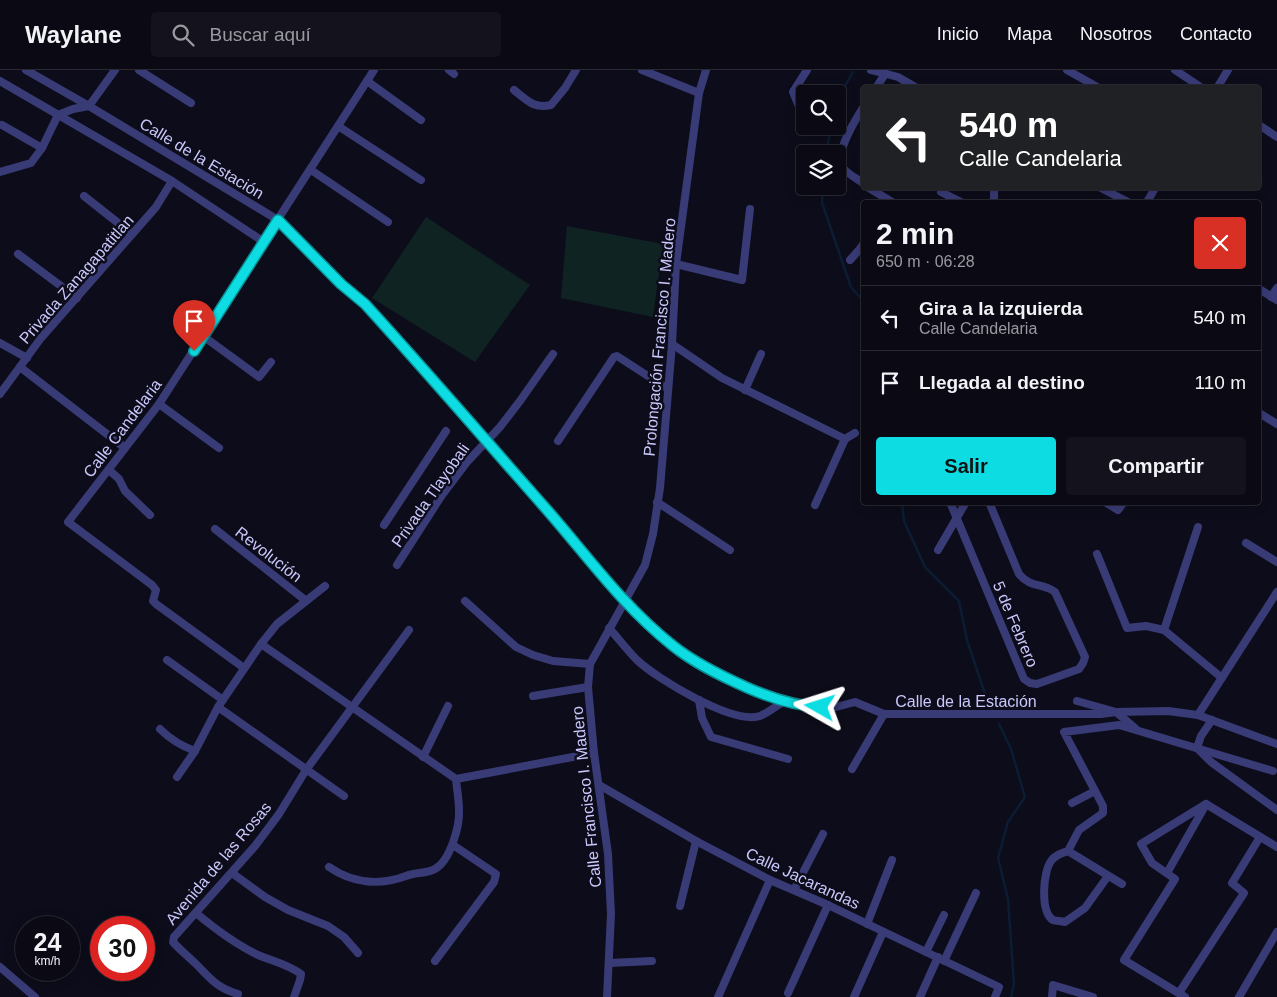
<!DOCTYPE html>
<html lang="es">
<head>
<meta charset="utf-8">
<style>
	body { margin:0; font-family:Arial,sans-serif; background:#13121d; color:#f1f3f6; height:100vh; display:flex; flex-direction:column; font-size:19px; white-space:nowrap }
	* { box-sizing:border-box; margin:0 }
	p { font-size:16px; color:#999aa0 }
	.icon { flex:none; width:28px; height:28px; fill:none; stroke:currentColor; stroke-width:2; stroke-linecap:round; stroke-linejoin:round }
	.map { position:relative; flex:1; overflow:hidden }
	.details { position:absolute; left:861px; top:130px; width:400px; height:305px; display:flex; flex-direction:column; background:#0a0914; border-radius:5px; box-shadow:0 2px 12px #0003,0 0 0 1px #2a2a34 }
	.details>* { flex:none }
	.banner { position:absolute; left:861px; top:15px; width:400px; height:105px; border-radius:5px; box-shadow:0 2px 12px #0003,0 0 0 1px #2a2a34; background:#202124; color:#fff; overflow:hidden }
	.fabs { position:absolute; left:796px; top:15px; display:grid; gap:10px }
	.fabs a { display:grid; place-items:center; width:50px; height:50px; border-radius:5px; background:#0a0914; box-shadow:0 2px 12px #0003,0 0 0 1px #2a2a34; font-size:25px }
	.speed { position:absolute; left:15px; top:846px; display:flex; gap:10px; font-size:25px; font-weight:700; text-align:center }
	.speed>* { display:grid; place-content:center; width:65px; height:65px; border-radius:50%; background:#0a0914; box-shadow:0 2px 12px #0003,0 0 0 1px #2a2a34; line-height:1 }
	.speed small { font-size:12px; font-weight:400 }
	.speed .limit { border:8px solid #d22; background:#fff; color:#111 }
	.pin { position:absolute; display:grid; place-items:center; width:42px; height:42px; color:#fff; margin:-51px -21px; border-radius:50% 50% 50% 0; rotate:-45deg; box-shadow:0 0 5px #0007 }
	.pin .icon { rotate:45deg }
	.me { position:absolute; width:55px; margin:-28px; rotate:276deg; stroke-linejoin:round; filter:drop-shadow(0 0 4px #0008) }
	.turn { display:flex; align-items:center; gap:18px; height:105px; padding:0 15px; font-size:22px }
	.turn .icon { width:65px; height:65px; stroke-width:2.5 }
	.turn b { display:block; font-size:35px; line-height:42px }
	.round { display:grid; place-items:center; flex:none; width:52px; height:52px; border-radius:5px; background:#13121d }
	.summary { display:flex; align-items:center; justify-content:space-between; height:85px; padding:0 15px }
	h1 { font-size:30px; font-weight:800; line-height:38px }
	.primary-button { display:flex; gap:10px; margin-top:auto; padding:10px 15px }
	.primary-button a { flex:1; height:58px; border-radius:5px; background:#0ddde3; color:#111; font-size:20px; font-weight:800; line-height:58px; text-align:center }
	.primary-button a+a { background:#13121d; color:#f1f3f6 }
	ul { padding:0; list-style:none }
	li { display:flex; align-items:center; gap:15px; height:65px; padding:0 15px; border-top:1px solid #2a2a34 }
	li div { flex:1 }
	li b { display:block; font-size:19px }
	li em { font-style:normal }
	header { display:flex; align-items:center; gap:30px; box-sizing:border-box; height:70px; padding:0 25px; background:#0a0914; border-bottom:1px solid #2a2a34 }
	header strong { font-size:24px }
	nav { display:flex; gap:28px; margin-inline-start:auto; font-size:18px }
	.search { width:350px; height:45px; background:#13121d; display:flex; align-items:center; gap:12px; box-sizing:border-box; padding:0 18px; border-radius:5px; color:#999aa0; font-size:19px }
	.map>svg:first-child { display:block }
</style>
</head>
<body>
<header>
<strong>Waylane</strong>
<div class="search"><svg class="icon" aria-label="search" viewBox="0 0 24 24"><circle cx="10" cy="10" r="6"/><path d="M15 15l6 6"/></svg>Buscar aquí</div>
<nav><a>Inicio</a><a>Mapa</a><a>Nosotros</a><a>Contacto</a></nav>
</header>
<div class="map">
<svg width="1277" height="927" viewBox="0 0 1277 927">
	<rect width="100%" height="100%" fill="#0d0c1a"/>
	<g fill="#0f2422">
		<polygon points="426,147 530,215 475,292 372,228"/>
		<polygon points="567,156 663,174 653,247 561,228"/>
	</g>
	<g fill="none" stroke-linecap="round" stroke-linejoin="round">
		<g stroke="#0b1d34" stroke-width="2.5">
			<polyline points="838,39 845,16 853,2"/>
			<polyline points="825,84 832,56"/>
			<polyline points="823,116 822,133 851,217 864,232"/>
			<polyline points="902,432 904,451 925,497 959,531 967,570 985,624 993,642"/>
			<polyline points="999,654 1011,679 1025,727 1008,752 998,788 1008,829 1014,914 1011,927"/>
		</g>
		<g stroke="#393b77" stroke-width="8">
			<polyline points="26,0 89,36 278,150 341,214 365,234 549,442 625,532 672,576 699,594 732,611 783,632 805,636 836,637 855,632 884,644 1101,644 1116,642 1168,641 1198,645 1277,674"/>
			<polyline points="139,0 191,33"/>
			<polyline points="449,0 454,4"/>
			<polyline points="642,0 699,23"/>
			<polyline points="871,0 898,7 917,18"/>
			<polyline points="1067,0 1099,18"/>
			<polyline points="1175,0 1202,18"/>
			<polyline points="0,11 172,111 264,172"/>
			<polyline points="367,11 421,50"/>
			<polyline points="876,18 885,4"/>
			<polyline points="1217,18 1228,0"/>
			<path d="M514 20C528 31 534 39 551 35L565 18 576 0"/>
			<path d="M864 36C856 49 832 85 844 99 849 105 858 109 864 114"/>
			<polyline points="805,51 793,22 807,0"/>
			<polyline points="2,55 42,78"/>
			<polyline points="1259,55 1277,67"/>
			<polyline points="338,56 421,110"/>
			<polyline points="311,100 388,152"/>
			<polyline points="0,102 31,93 42,78 58,45 73,39 89,36 115,0"/>
			<polyline points="869,118 892,132"/>
			<polyline points="994,118 994,132"/>
			<polyline points="1101,118 1128,132"/>
			<polyline points="941,122 961,132"/>
			<polyline points="84,126 132,164"/>
			<polyline points="1147,132 1155,118"/>
			<polyline points="18,184 77,228"/>
			<polyline points="850,190 859,180 864,173"/>
			<polyline points="676,194 742,210 750,139"/>
			<polyline points="1259,219 1277,230"/>
			<polyline points="1271,227 1277,218"/>
			<polyline points="203,266 259,307 271,292"/>
			<polyline points="0,273 27,288"/>
			<polyline points="672,274 722,308 845,369 855,363"/>
			<polyline points="20,297 125,378"/>
			<polyline points="745,320 761,284"/>
			<polyline points="0,324 41,268 156,137 172,111"/>
			<polyline points="159,334 219,378"/>
			<polyline points="1259,343 1277,354"/>
			<polyline points="558,371 614,287 617,286 668,319"/>
			<polyline points="109,400 119,409 125,421 150,445"/>
			<polyline points="657,432 730,480"/>
			<path d="M950 432 1024 609 1030 613 1037 614 1079 599 1083 593 1085 587 1055 522C1041 512 1032 519 1019 504L989 432"/>
			<polyline points="1105,432 1118,440 1124,432"/>
			<polyline points="815,435 845,369"/>
			<polyline points="384,455 446,361"/>
			<polyline points="215,459 305,530"/>
			<polyline points="1246,473 1277,492"/>
			<polyline points="938,480 966,432"/>
			<polyline points="1097,484 1127,558 1146,556 1164,560 1222,608"/>
			<polyline points="397,495 442,425 467,392 500,357 520,331 553,284"/>
			<polyline points="465,531 516,577 533,585 553,591 590,594"/>
			<path d="M609 558C618 568 627 580 637 590 657 609 733 655 760 646 768 643 776 636 783 632"/>
			<polyline points="1164,560 1198,457"/>
			<polyline points="261,574 456,709 594,683"/>
			<polyline points="167,590 223,630"/>
			<polyline points="244,598 156,534 153,531 156,520 152,515 68,452 159,334 374,0"/>
			<polyline points="533,626 588,617"/>
			<polyline points="699,630 702,648 711,667 788,689"/>
			<polyline points="1077,631 1116,642 1135,658"/>
			<polyline points="218,637 344,726"/>
			<polyline points="1198,645 1277,522"/>
			<polyline points="1212,650 1201,666 1197,678 1211,692 1277,740"/>
			<path d="M160 659C171 670 181 676 195 681"/>
			<polyline points="423,687 448,636"/>
			<polyline points="852,699 884,644"/>
			<polyline points="177,707 195,681 218,637 261,574 277,554 325,516"/>
			<polyline points="599,715 696,771 770,810 828,835 999,917 995,927"/>
			<polyline points="1072,733 1095,721"/>
			<polyline points="1206,734 1277,777"/>
			<polyline points="1068,781 1122,814"/>
			<path d="M329 797C352 813 379 816 406 806 415 802 426 804 435 799 450 791 460 756 459 740 459 730 457 720 456 709"/>
			<polyline points="232,803 265,827 288,840 328,856 344,867 358,883"/>
			<polyline points="1167,803 1205,736"/>
			<path d="M1108 806 1085 838 1065 852C1061 851 1056 851 1053 850 1040 842 1043 802 1051 791 1055 785 1062 783 1068 781L1079 760 1103 743V736L1064 662 1119 655 1273 701"/>
			<polyline points="794,820 823,764"/>
			<polyline points="680,836 696,771"/>
			<path d="M196 843C214 858 237 875 258 885 272 891 287 894 301 904L300 910 294 927"/>
			<polyline points="867,854 892,790"/>
			<polyline points="926,882 944,845"/>
			<polyline points="435,891 494,812 496,804 453,775"/>
			<polyline points="944,891 976,823"/>
			<polyline points="609,893 652,891"/>
			<polyline points="0,897 35,927"/>
			<polyline points="788,923 828,835"/>
			<polyline points="1179,923 1244,823 1232,813 1260,767"/>
			<path d="M238 924C217 918 211 909 196 894 188 886 180 880 173 872L174 867 255 776 279 744 306 700 409 560"/>
			<polyline points="607,927 611,844 608,784 594,683 588,617 590,594 645,495 653,464 660,418 672,274 676,194 699,23 706,0"/>
			<polyline points="718,927 770,810"/>
			<polyline points="854,927 883,862"/>
			<polyline points="920,927 938,887"/>
			<polyline points="1052,927 1053,915 1093,927"/>
			<polyline points="1185,927 1124,890 1175,809 1152,793 1141,774 1206,734"/>
			<polyline points="1239,927 1277,862"/>
		</g>
	</g>
	<g fill="none" stroke-linecap="round" stroke-linejoin="round">
		<g stroke="#089094" stroke-width="12">
			<path id="route" d="M194 281 278 150 341 214 365 234C427 302 487 372 548 441 588 487 624 537 672 575 694 593 721 606 748 618 771 628 794 636 820 637"/>
		</g>
		<use href="#route" stroke="#0ddde3" stroke-width="9"/>
	</g>
	<g text-anchor="middle" stroke-width="5" stroke-linejoin="round" paint-order="stroke">
		<g font-size="16" fill="#cac8fc" stroke="#0d0c1a">
			<text transform="translate(202 88) rotate(31)" y="6">Calle de la Estación</text>
			<text transform="translate(76 209) rotate(-49)" y="6">Privada Zanagapatitlan</text>
			<text transform="translate(659 267) rotate(-85)" y="6">Prolongación Francisco I. Madero</text>
			<text transform="translate(122 358) rotate(-53)" y="6">Calle Candelaria</text>
			<text transform="translate(430 425) rotate(-55)" y="6">Privada Tlayobali</text>
			<text transform="translate(269 484) rotate(38)" y="6">Revolución</text>
			<text transform="translate(1016 554) rotate(67)" y="6">5 de Febrero</text>
			<text x="966" y="637">Calle de la Estación</text>
			<text transform="translate(586 727) rotate(-96)" y="6">Calle Francisco I. Madero</text>
			<text transform="translate(218 793) rotate(-50)" y="6">Avenida de las Rosas</text>
			<text transform="translate(803 808) rotate(25)" y="6">Calle Jacarandas</text>
		</g>
	</g>
</svg>
<div class="fabs">
<a><svg class="icon" aria-label="search" viewBox="0 0 24 24"><circle cx="10" cy="10" r="6"/><path d="M15 15l6 6"/></svg></a>
<a><svg class="icon" aria-label="layers" viewBox="0 0 24 24"><path d="M12 4l9 5-9 5-9-5zM3 14l9 5 9-5"/></svg></a>
</div>
<div class="speed"><div>24<small>km/h</small></div><div class="limit">30</div></div>
<div class="pin" style="left:194px;top:281px;background:#d93025"><svg class="icon" aria-label="arrive" viewBox="0 0 24 24"><path d="M6 21V4h12l-3 4 3 4H6"/></svg></div>
<svg class="me" style="left:820px;top:637px" viewBox="-20 -20 40 40"><path d="M0-17L14 15 0 8-14 15z" fill="#0ddde3" stroke="#fff" stroke-width="4"/></svg>
<div class="banner">
<div class="turn"><svg class="icon" aria-label="left" viewBox="0 0 24 24"><path d="M17 20v-9H6M10 6l-5 5 5 5"/></svg><div><b>540 m</b>Calle Candelaria</div></div>
</div>
<section class="details">
<div class="summary"><div><h1>2 min</h1><p>650 m · 06:28</p></div><a class="round" style="background:#d93025;color:#fff"><svg class="icon" aria-label="close" viewBox="0 0 24 24"><path d="M6 6l12 12M18 6L6 18"/></svg></a></div>
<ul>
<li><svg class="icon" aria-label="left" viewBox="0 0 24 24"><path d="M17 20v-9H6M10 6l-5 5 5 5"/></svg><div><b>Gira a la izquierda</b><p>Calle Candelaria</p></div><em>540 m</em></li>
<li><svg class="icon" aria-label="arrive" viewBox="0 0 24 24"><path d="M6 21V4h12l-3 4 3 4H6"/></svg><div><b>Llegada al destino</b></div><em>110 m</em></li>
</ul>
<div class="primary-button"><a>Salir</a><a>Compartir</a></div>
</section>
</div>
</body>
</html>
